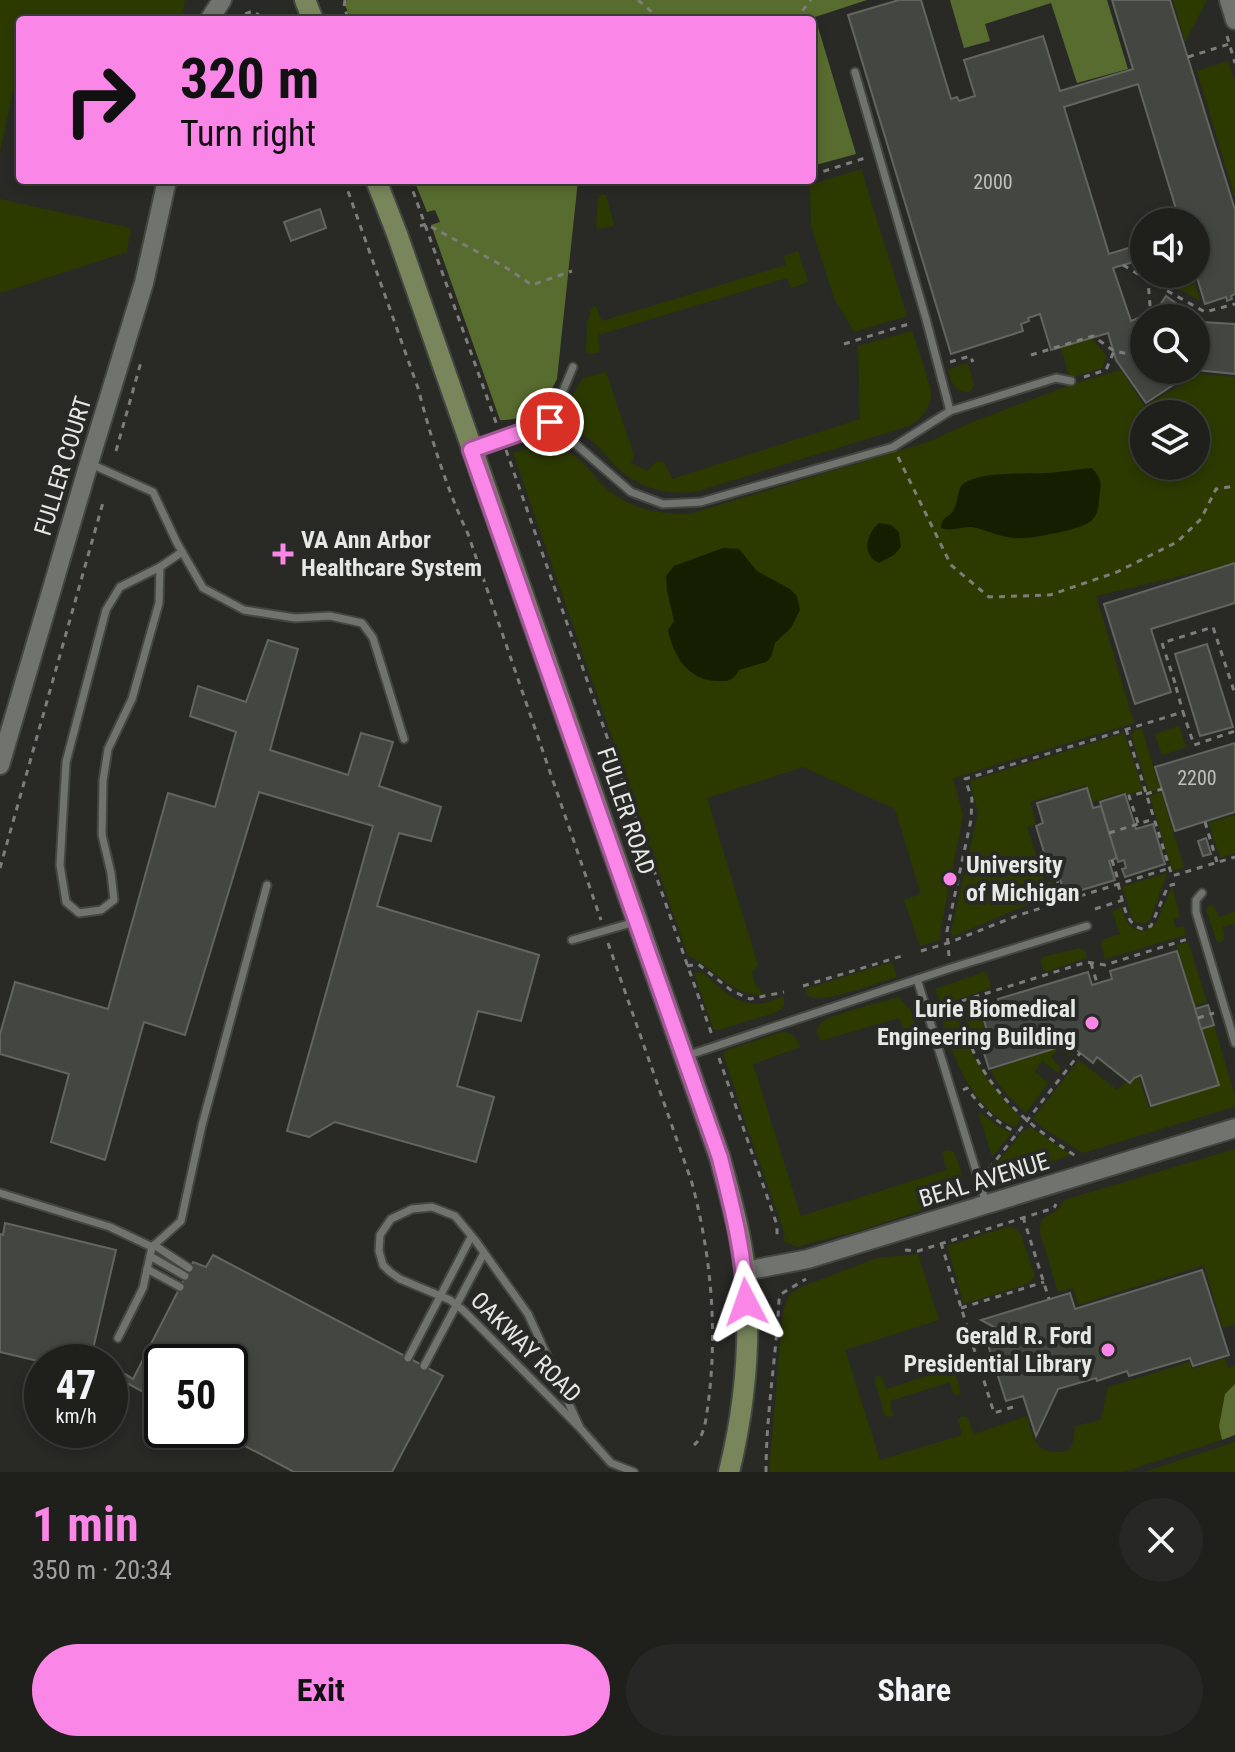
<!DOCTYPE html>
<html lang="en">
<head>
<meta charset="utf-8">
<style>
	body { margin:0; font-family:"Roboto Condensed",sans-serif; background:#272825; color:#f1f3f6; height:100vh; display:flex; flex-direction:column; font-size:30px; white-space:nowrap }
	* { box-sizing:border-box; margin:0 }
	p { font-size:26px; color:#a1a3a3 }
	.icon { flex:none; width:44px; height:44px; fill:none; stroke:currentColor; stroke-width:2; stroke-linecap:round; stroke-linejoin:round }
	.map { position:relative; height:1472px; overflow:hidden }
	.drawer { display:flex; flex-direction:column; background:#1f201c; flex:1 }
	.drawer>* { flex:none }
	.guide { position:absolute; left:16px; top:16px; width:800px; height:168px; border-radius:8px; box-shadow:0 4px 12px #0003,0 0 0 2px #3c3e3b; background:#fa87e7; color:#111; overflow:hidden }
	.fabs { position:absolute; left:1130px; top:208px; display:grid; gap:16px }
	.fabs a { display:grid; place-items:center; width:80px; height:80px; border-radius:50%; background:#1f201c; box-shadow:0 4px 12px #0003,0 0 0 2px #3c3e3b; font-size:40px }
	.speed { position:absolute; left:24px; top:1344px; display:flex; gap:16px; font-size:40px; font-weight:700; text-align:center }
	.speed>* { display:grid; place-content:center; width:104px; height:104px; border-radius:50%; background:#1f201c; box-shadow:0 4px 12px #0003,0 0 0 2px #3c3e3b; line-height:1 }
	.speed small { font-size:20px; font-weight:400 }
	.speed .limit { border:4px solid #111; border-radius:12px; background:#fff; color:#111 }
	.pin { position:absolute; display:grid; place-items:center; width:68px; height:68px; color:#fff; margin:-34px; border:4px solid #fff; border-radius:50%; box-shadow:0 2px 8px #0007 }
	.me { position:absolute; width:88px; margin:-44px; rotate:356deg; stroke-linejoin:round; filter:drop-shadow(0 0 6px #0008) }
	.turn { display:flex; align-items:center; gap:28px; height:168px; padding:0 32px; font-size:36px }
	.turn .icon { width:104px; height:104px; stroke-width:2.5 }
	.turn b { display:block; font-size:56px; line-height:68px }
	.round { display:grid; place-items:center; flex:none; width:84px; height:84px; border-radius:42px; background:#272825 }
	.head { display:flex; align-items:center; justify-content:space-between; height:136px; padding:0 32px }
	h1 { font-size:48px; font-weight:700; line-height:60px; color:#fa87e7 }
	.cta { display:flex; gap:16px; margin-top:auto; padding:16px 32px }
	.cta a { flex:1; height:92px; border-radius:48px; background:#fa87e7; color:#111; font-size:32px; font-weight:700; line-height:92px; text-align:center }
	.cta a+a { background:#272825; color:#f1f3f6 }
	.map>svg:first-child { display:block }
</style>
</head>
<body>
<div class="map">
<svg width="1235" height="1472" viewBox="0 0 1235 1472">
	<rect width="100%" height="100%" fill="#292a26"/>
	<g fill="#2c3a00" fill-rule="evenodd">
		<polygon points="0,0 185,0 181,20 20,20 20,82 15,81 0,152"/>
		<polygon points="1173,0 1207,0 1185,42"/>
		<polygon points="1228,61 1235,83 1235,197 1197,71"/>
		<polygon points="861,169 907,316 854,332 834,298 811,226 810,185"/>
		<polygon points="602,194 606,195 614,224 613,226 598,229 596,226 598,199"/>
		<polygon points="0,199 131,228 127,252 0,293"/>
		<path d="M798 251 808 282 791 288 787 278 598 335 600 352 589 354 586 351C587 337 586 318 593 306H596L602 321 786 265 784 256Z"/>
		<polygon points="1153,274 1192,274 1200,301"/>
		<path d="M912 331C916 344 931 384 931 395 931 409 920 419 909 426L698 491C668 496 640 489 617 467 609 460 603 451 596 444 588 437 570 430 568 419 565 406 576 389 583 378L606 372 634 455 631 463 647 471 656 462H664L672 479 860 419 858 346Z"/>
		<polygon points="1092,339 1107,356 1102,368 1070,378 1061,348"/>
		<path d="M968 363 974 385 970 392C954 393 951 381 948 369Z"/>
		<path d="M1121 370 1144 406 1201 374 1235 377V563L1096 596 1134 723 953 778 963 815 940 933V940L920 946 904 900 921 894 895 809 803 767 707 798 758 965 752 972 755 984 764 995C734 995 725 979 702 964 696 959 692 959 687 953L513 453 550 443C561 448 573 453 582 462 592 472 600 485 612 493 634 510 661 514 689 514L928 442 970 423 1070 385ZM1144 414H1196V466H1144Z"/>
		<polygon points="1179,726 1186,747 1162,755 1155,734"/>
		<polygon points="1142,729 1160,789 1149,792 1131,735 1135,730"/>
		<polygon points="1124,733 1143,790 1127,795 1124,792 1093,802 1086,785 1030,802 1036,824 1027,827 1045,883 1053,881 1058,897 1017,909 952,937 951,932 978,813 970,781"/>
		<polygon points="1161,792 1184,867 1172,871 1150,796"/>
		<polygon points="1235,815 1235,853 1220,858 1209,823"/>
		<polygon points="1167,873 1150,920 1145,924 1136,922 1132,918 1122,887"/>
		<path d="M1171 889H1173L1180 917 1173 919 1176 928 1184 926 1186 935 1105 959 1101 942 1104 939 1120 934 1112 911 1121 908C1126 922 1130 931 1146 931L1156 924Z"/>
		<polygon points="1211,905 1216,909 1219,917 1235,912 1235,923 1222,927 1225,937 1220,943 1216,940 1206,909"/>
		<polygon points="1188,942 1207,1002 1195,1006 1177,945"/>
		<polygon points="1080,948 1081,950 1084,949 1087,958 1044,972 1041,960 1042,957"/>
		<path d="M892 962 897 977C880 982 829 1001 814 998 807 996 808 995 805 989Z"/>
		<path d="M702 972C717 985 736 1006 758 1004 766 1004 776 999 784 996V1006L777 1012 719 1030H714L694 974Z"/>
		<polygon points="984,972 987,973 991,988 941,1005 935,989"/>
		<path d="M899 997 911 1011 916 1028 909 1032H905L899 1018 820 1041C818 1034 815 1029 821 1023 829 1014 884 1002 899 997Z"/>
		<polygon points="980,998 982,1006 979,1007 987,1032 971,1037 962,1004"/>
		<path d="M955 1007C970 1056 985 1081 1021 1118L1015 1127C970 1108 952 1054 940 1012Z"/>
		<polygon points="1214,1026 1235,1096 1235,1104 1233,1107 1083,1153 1046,1130 1033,1119 1079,1060 1117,1090 1126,1082 1131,1085 1134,1079 1139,1078 1149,1108 1219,1085 1211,1061 1213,1059 1203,1029"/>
		<path d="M782 1032C793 1033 797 1037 800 1047L753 1064 801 1216 947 1170 942 1154 943 1151 948 1150 954 1152C961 1169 967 1184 955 1199L858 1231 811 1243 798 1247 783 1241 785 1234 748 1130 723 1053 730 1049Z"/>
		<path d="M1061 1047 1071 1055 1070 1056 1058 1048 1051 1058 1061 1067 1058 1073 1042 1061 1035 1072 1048 1083 1026 1113C1013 1101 998 1087 991 1070Z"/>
		<polygon points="978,1111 998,1126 1011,1133 992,1157"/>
		<path d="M1030 1127 1069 1153V1156L1012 1174C1004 1175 1000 1172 995 1166L1023 1131H1026Z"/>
		<path d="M1235 1149V1324L1223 1328 1204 1265 1078 1305 1073 1288 1058 1292 1040 1232C1041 1213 1047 1219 1057 1210 1060 1207 1062 1203 1064 1200Z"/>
		<polygon points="1010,1227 1017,1230 1021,1235 1035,1276 1029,1283 964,1304 947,1246 1004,1228"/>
		<path d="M918 1254 939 1320 845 1350 880 1460 962 1435 958 1420 962 1416 968 1418 974 1434 1027 1416C1034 1441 1035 1456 1067 1451L1073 1444 1075 1426 1101 1420 1108 1387 1190 1362 1192 1369 1225 1358 1228 1368 1235 1366V1384L1225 1394 1219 1425 1222 1440 1123 1472H769L783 1312 789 1295 801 1287 877 1258Z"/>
		<polygon points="946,1358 951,1359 961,1393 954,1396 950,1382 890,1401 893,1415 890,1417 885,1416 875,1381 877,1375 882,1377 886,1389 945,1370 943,1359"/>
		<polygon points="1235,1442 1235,1472 1144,1472"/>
	</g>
	<g fill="#596c2f">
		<polygon points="347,0 867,0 815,17 856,154 812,166 812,20 351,20 345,5"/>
		<polygon points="950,0 1107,0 1128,69 1077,83 1051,3 985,24 990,41 964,48"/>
		<path d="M414 180H578L557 379C544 405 532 420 500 420L431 225 440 222 435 210 427 212Z"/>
		<polygon points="1235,1384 1235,1435 1222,1440 1219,1426 1225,1394"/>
	</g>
	<g fill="#161e00">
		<path d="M1092 468C1105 484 1100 483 1099 502 1098 511 1096 518 1088 523 1078 530 1027 540 1014 538 1000 537 986 530 972 527 961 526 951 532 941 528 942 514 950 519 954 509 958 502 957 491 962 485 976 471 1029 474 1048 473 1063 472 1077 469 1092 468Z"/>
		<path d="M879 523 891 525 899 532 901 547 894 555 879 563C861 555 866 534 879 523Z"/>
		<path d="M723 548 739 549 757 571 790 589 797 596 800 610 791 628 775 643 771 657 766 662 739 670C734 680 728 682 717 681 688 680 674 657 668 630L674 621 667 590 666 576 674 566Z"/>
	</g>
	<g fill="#444641" stroke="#63655f" stroke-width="2" fill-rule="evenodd">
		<path d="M899 0H921L951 99 957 97 959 101 975 96 964 60 1043 36 1060 91 1133 69 1112 0H1170L1235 210V294L1231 296 1232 299 1227 301 1226 297 1205 304 1196 274V222H1180L1138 84 1064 107 1109 254 1144 243V259L1113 268 1131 321 1156 311 1166 296 1202 322 1235 324V374L1196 370 1146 403 1116 360 1108 333 1051 350 1040 314 1028 318 1029 321 1021 324 1023 331 951 354 848 15ZM1144 318H1196V370H1144Z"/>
		<polygon points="320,209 326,228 291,241 284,222"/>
		<polygon points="1235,563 1235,603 1151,629 1171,692 1135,704 1104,604"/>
		<polygon points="268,640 298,649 270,750 348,775 361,733 393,742 379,786 441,807 431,841 399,833 377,906 539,955 521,1021 478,1011 457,1086 494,1097 476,1162 335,1122 309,1137 287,1131 373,826 259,792 185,1035 144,1022 105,1160 51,1142 69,1074 0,1054 0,1034 15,982 108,1009 168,793 215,807 236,732 190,716 198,686 246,702"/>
		<polygon points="1207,644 1233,727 1200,736 1175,654"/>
		<polygon points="1235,743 1235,812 1175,831 1155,767"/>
		<polygon points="1087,788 1093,808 1101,806 1109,833 1117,858 1109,861 1115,880 1065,895 1059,876 1052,878 1036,826 1043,823 1037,803"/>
		<polygon points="1125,794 1136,829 1153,824 1165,864 1125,877 1122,869 1126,868 1124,860 1118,862 1100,802"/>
		<polygon points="1206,838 1211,854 1203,856 1198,841"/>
		<polygon points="1177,951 1219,1085 1151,1106 1141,1075 1134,1078 1130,1083 1097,1057 1093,1063 1069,1044 989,1069 979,1037 988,1034 981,1010 999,1004 998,999 1088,972 1092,985 1112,979 1110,971"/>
		<polygon points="1208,1005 1214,1025 1201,1029 1195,1009"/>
		<polygon points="5,1223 116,1250 90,1362 42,1362 0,1352 0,1234 3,1235"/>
		<polygon points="213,1255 443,1376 392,1472 294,1472 215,1430 230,1430 230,1362 162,1362 162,1402 121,1380 122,1372 133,1379 193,1262 206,1267"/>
		<polygon points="1202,1270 1229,1355 1193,1366 1190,1358 1129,1376 1127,1371 1097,1381 1096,1378 1058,1389 1036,1436 1023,1396 1006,1401 988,1345 1006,1340 1003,1332 981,1320 1070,1293 1075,1309"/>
	</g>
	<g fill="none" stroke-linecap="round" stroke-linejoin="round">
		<g stroke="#444642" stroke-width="11">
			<g id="service">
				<polyline points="950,411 1056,378 1071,381"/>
				<polyline points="550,422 631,492 663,504 701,502 893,447 950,411 926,319 855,72"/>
				<polyline points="474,449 550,422 573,367"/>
				<polyline points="91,464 153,492 177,543 203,588 244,610 295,618 330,616 362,623 373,638 404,739"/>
				<polyline points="160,567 159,603 132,699 108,749 103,781 102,835 111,873 114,900 101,910 79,913 66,902 60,865 66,762 106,610 120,587 160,567 182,552"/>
				<polyline points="1202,893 1196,900 1196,912 1235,1043"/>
				<polyline points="572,940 635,922"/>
				<polyline points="917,979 986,1203"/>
				<polyline points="686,1056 951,968 1087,926"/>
				<polyline points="0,1193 110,1227 152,1247 181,1221 202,1125 267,885"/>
				<polyline points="154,1245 189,1268"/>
				<polyline points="150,1256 185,1276"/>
				<polyline points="147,1269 180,1287"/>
				<polyline points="118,1338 143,1288 152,1247"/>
				<polyline points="408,1358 471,1237"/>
				<polyline points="424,1366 484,1253"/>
				<polyline points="580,1428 528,1314 475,1240 455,1216 432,1207 412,1209 391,1219 380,1235 379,1251 383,1265 390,1272 400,1279 450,1300 464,1311 580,1428 611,1463 634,1472"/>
			</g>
		</g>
		<g stroke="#444642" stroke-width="22">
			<g id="tertiary">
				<polyline points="1229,0 1235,20"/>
				<polyline points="209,20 222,0"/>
				<polyline points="0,765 89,463 144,283 167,180"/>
				<polyline points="745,1271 808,1259 1235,1128"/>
			</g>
		</g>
		<g stroke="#444642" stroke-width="24">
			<g id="secondary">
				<polyline points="305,0 313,20"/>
				<path d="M376 180 397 234 720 1158C730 1196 741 1233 745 1272 751 1338 745 1407 729 1472"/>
			</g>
		</g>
		<g stroke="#7d7e7b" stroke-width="3" stroke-dasharray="6 6" stroke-linecap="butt">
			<polyline points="345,0 344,7 349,20"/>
			<polyline points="638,0 661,20"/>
			<polyline points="234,18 253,11 266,20"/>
			<polyline points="795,20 811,0"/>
			<polyline points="1227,36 1235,63"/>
			<polyline points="1188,57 1229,44"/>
			<polyline points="812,175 865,158"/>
			<path d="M344 180 418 388C431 438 446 487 468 534L601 920"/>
			<polyline points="409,180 498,428"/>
			<polyline points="796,181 798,180"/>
			<polyline points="420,226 426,224 505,267 532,285 572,271"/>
			<polyline points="1123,265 1148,280"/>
			<polyline points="1151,318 1148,280 1205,312 1235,304"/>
			<polyline points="844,344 912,323"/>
			<polyline points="1031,355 1093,336 1114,351 1144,357"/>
			<polyline points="950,362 970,356 973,362"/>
			<polyline points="1084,377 1106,370 1114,351"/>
			<polyline points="506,450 712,1035"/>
			<polyline points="116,451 141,362"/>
			<polyline points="898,457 951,565 989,597 1050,595 1117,572 1177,542 1201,519 1216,489 1235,486"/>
			<polyline points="1175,683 1162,643 1213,627 1235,694"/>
			<polyline points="1176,687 1183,712"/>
			<polyline points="1126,729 1172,876 1235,857"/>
			<polyline points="1146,794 1162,789"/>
			<polyline points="1205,822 1217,862"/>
			<polyline points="1138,823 1129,796 1145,792"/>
			<polyline points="1109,833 1154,819"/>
			<polyline points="1112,860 1119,883"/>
			<polyline points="0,868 104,499"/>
			<polyline points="1056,877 1064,901"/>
			<path d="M1118 884C1123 900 1125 926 1143 929L1151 926 1168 886 1175 884"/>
			<polyline points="1095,909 1123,900"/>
			<path d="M608 943 692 1183C711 1255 718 1330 708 1405 706 1418 705 1436 694 1445"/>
			<polyline points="921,951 948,943 1019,915 1170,868"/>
			<polyline points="949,956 947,931 971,820 972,799 965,779 1183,712 1194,745 1235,731"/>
			<polyline points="1091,963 1097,983"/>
			<polyline points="687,966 698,964 732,991 750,999 784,992"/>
			<polyline points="803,986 902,956"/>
			<path d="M956 1003C962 1021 967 1039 976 1057 998 1101 1038 1132 1079 1158"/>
			<polyline points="939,1008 1087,962 1105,965 1191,938"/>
			<polyline points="1198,1018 1214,1013"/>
			<polyline points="719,1058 777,1225 777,1236"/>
			<path d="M963 1090 967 1088C981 1108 996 1122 1017 1133"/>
			<polyline points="989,1169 1080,1053"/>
			<polyline points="1023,1217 1049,1299"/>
			<polyline points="941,1243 994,1413 1016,1406"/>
			<polyline points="905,1250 918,1251 1054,1208 1056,1204"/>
			<polyline points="961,1308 1044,1282"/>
			<polyline points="972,1337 1004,1336"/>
			<path d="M766 1472C766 1415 776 1358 779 1300L781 1294 806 1279"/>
		</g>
		<use href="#service" stroke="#71736e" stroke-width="7"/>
		<use href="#tertiary" stroke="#71736e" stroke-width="18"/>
		<use href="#secondary" stroke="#79855b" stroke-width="20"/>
	</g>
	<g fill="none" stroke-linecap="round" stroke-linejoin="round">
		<g stroke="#a25896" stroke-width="20">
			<path id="route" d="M550 422 471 450 720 1158C732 1206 744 1252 746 1302"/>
		</g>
		<use href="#route" stroke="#fa87e7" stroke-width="14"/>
	</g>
	<g fill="#fa87e7" stroke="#292a26" stroke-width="3">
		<path d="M279 542h8v8h8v8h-8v8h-8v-8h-8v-8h8z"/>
		<circle cx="950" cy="879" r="8"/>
		<circle cx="1092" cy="1023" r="8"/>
		<circle cx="1108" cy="1350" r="8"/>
	</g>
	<g text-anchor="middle" stroke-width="8" stroke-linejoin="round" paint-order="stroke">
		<g font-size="20" fill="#bec0bc">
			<text x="993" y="189">2000</text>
			<text x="1197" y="785">2200</text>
		</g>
		<g font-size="24" fill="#e6e8e5" stroke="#292a26">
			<text transform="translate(63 466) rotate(-73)" y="8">FULLER COURT</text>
			<text transform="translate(626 811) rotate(71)" y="8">FULLER ROAD</text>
			<text transform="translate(984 1180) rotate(-17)" y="8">BEAL AVENUE</text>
			<text transform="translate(526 1347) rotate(45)" y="8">OAKWAY ROAD</text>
		</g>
		<g font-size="24" font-weight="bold" fill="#e6e8e5" stroke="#292a26" text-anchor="start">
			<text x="301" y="548">VA Ann Arbor<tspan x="301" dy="28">Healthcare System</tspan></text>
			<text x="966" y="873">University<tspan x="966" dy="28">of Michigan</tspan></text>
			<text x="1076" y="1017" text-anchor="end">Lurie Biomedical<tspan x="1076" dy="28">Engineering Building</tspan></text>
			<text x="1092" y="1344" text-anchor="end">Gerald R. Ford<tspan x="1092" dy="28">Presidential Library</tspan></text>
		</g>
	</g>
</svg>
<div class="fabs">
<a><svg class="icon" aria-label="sound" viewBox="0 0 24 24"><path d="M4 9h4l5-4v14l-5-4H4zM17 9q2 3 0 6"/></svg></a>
<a><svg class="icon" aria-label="search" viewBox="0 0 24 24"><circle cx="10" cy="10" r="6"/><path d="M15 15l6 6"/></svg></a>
<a><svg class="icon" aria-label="layers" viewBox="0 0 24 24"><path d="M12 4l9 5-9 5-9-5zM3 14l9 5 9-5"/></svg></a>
</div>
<div class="speed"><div>47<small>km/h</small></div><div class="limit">50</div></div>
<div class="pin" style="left:550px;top:422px;background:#d93025"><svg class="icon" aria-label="arrive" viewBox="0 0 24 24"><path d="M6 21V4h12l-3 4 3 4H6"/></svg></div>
<svg class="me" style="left:746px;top:1302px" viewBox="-20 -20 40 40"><path d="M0-17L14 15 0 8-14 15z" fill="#fa87e7" stroke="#fff" stroke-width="4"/></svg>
<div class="guide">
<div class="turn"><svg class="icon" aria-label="right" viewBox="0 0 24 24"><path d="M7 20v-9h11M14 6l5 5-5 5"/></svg><div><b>320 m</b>Turn right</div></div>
</div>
</div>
<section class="drawer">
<div class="head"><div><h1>1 min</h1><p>350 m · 20:34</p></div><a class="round"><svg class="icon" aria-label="close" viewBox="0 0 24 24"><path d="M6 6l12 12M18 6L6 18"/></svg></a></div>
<div class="cta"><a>Exit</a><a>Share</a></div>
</section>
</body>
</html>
